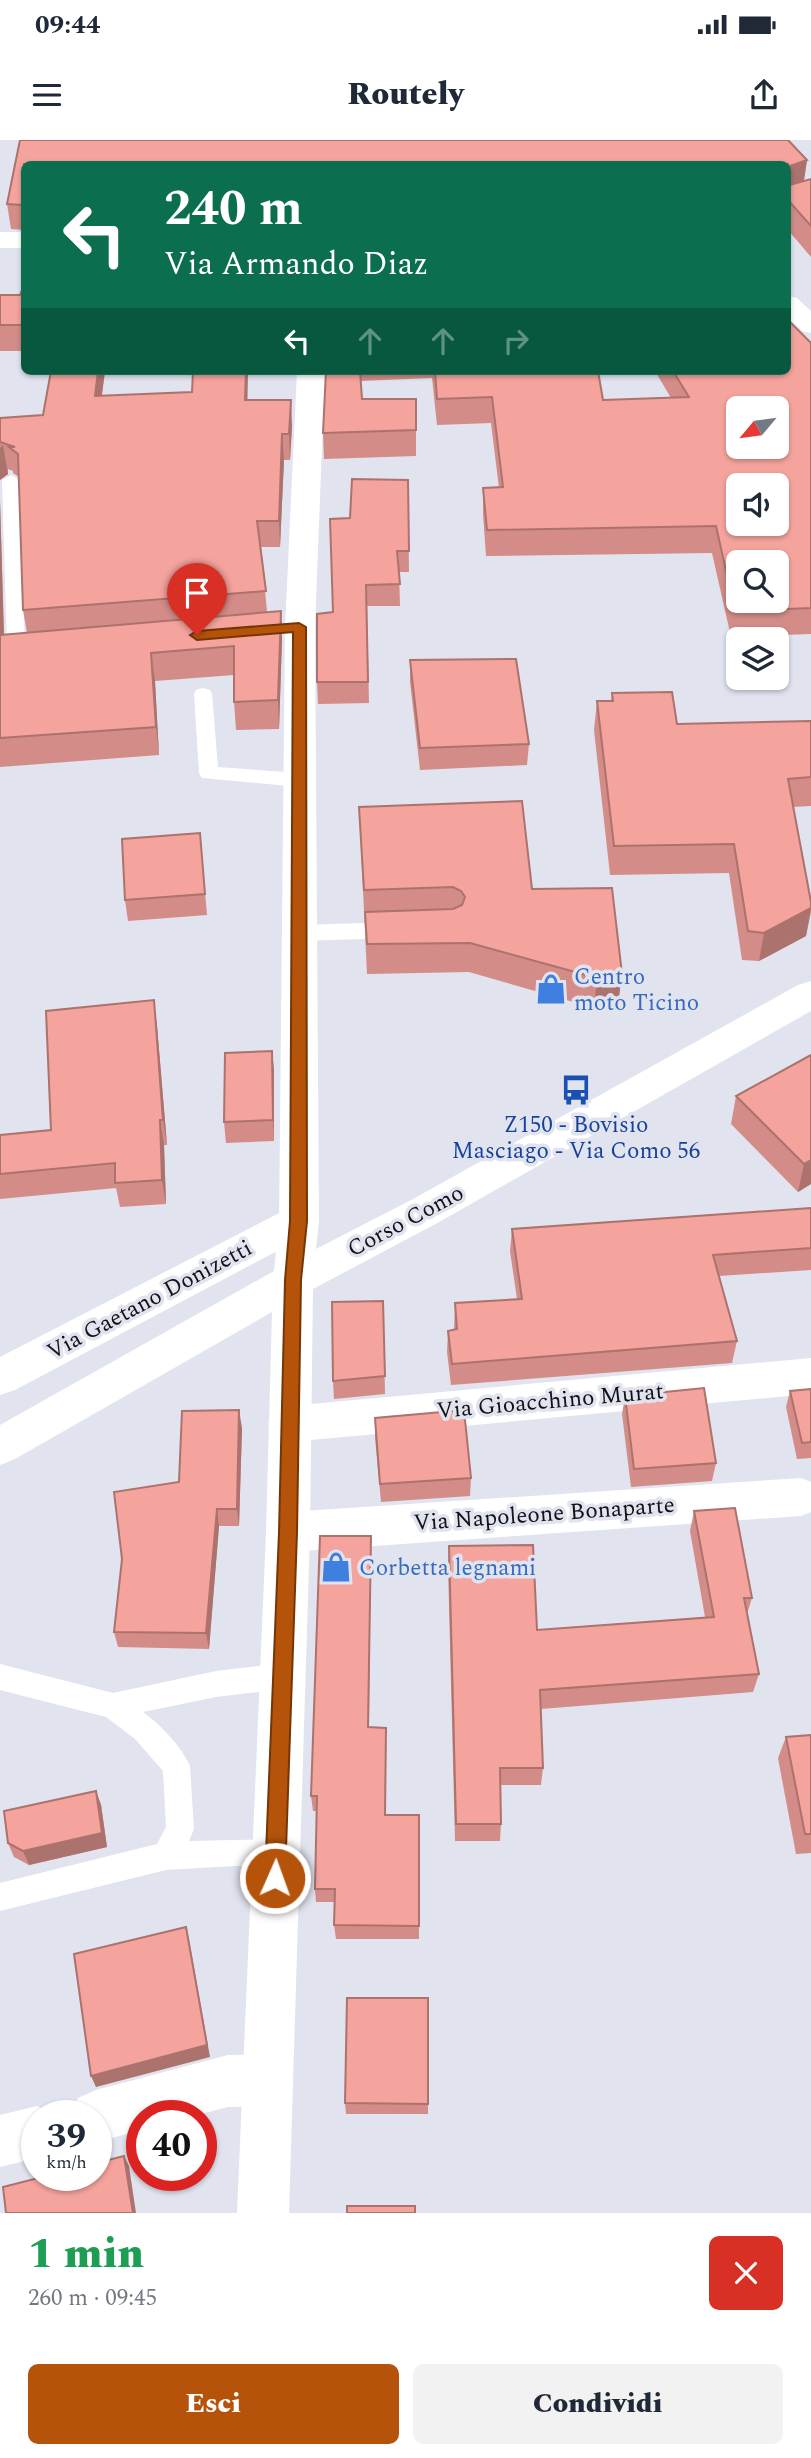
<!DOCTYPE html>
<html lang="it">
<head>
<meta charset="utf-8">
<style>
	body { margin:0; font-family:Spectral,serif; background:#f2f2f3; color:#1f2937; height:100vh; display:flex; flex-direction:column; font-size:26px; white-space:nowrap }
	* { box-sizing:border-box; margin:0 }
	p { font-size:23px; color:#747a83 }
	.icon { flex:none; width:38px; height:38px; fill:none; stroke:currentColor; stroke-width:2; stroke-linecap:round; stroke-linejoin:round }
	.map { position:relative; height:2073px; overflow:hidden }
	.sheet { display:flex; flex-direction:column; background:#fff; flex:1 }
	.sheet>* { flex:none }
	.top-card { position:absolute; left:21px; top:21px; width:770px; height:214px; border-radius:10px; box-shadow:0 2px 5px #0004; background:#0b6e4f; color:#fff; overflow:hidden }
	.needle { width:46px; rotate:241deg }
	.buttons { position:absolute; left:726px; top:256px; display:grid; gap:14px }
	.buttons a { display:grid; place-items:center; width:63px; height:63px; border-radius:10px; background:#fff; box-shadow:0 2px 5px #0004; font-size:35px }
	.speed { position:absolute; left:21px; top:1960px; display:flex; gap:14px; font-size:35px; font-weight:700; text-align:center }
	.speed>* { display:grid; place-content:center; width:91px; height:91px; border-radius:50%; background:#fff; box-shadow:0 2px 5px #0004; line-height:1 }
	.speed small { font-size:18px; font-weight:400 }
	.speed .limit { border:10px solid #d22; background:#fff; color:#111 }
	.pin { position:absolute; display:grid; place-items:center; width:60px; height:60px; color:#fff; margin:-72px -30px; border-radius:50% 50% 50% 0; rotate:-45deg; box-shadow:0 0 7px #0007 }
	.pin .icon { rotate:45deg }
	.me { position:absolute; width:77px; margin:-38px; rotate:2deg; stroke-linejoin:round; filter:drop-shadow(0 0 5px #0008) }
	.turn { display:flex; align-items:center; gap:24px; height:147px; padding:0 28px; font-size:32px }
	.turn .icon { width:91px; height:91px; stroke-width:2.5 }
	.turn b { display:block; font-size:49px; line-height:60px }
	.lanes { display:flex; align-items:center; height:66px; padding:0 28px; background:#0003; justify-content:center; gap:35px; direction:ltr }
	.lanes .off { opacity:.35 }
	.round { display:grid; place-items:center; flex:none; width:74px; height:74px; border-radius:10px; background:#f2f2f3 }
	.overview { display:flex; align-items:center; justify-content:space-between; height:119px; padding:0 28px }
	h1 { font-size:42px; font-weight:800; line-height:52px; color:#1e9e55 }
	.action { display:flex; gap:14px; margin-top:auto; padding:14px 28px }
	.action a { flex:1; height:80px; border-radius:10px; background:#b45309; color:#fff; font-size:28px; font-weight:800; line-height:80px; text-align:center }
	.action a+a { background:#f2f2f3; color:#1f2937 }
	.status { display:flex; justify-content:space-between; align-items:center; height:49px; padding:0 35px; background:#fff; direction:ltr }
	.status svg { height:19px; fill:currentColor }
	header { display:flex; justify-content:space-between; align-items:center; height:91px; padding:0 28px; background:#fff; font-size:32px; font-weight:800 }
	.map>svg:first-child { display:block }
</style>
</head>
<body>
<div class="status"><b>09:44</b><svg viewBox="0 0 49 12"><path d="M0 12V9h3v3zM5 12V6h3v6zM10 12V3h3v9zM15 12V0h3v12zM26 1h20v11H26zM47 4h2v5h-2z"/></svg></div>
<header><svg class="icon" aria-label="menu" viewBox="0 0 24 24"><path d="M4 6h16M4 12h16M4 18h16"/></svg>Routely<svg class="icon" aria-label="share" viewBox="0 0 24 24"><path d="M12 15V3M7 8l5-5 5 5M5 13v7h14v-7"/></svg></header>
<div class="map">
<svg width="811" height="2073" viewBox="0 0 811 2073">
	<rect width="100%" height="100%" fill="#e1e3ef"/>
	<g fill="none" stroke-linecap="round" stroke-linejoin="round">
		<g fill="#fff" fill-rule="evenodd">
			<polygon points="11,335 20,340 25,509 16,515 7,509 2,340"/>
			<polygon points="203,548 210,550 212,554 218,627 299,633 306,635 309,640 306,645 299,647 202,638 199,633 194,554 196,550"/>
			<polygon points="397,782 404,785 407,790 404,795 397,798 299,801 292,798 289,793 292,788 299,785"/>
			<path d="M282 1523 291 1527 295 1536 291 1545 282 1549 216 1557 143 1572C161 1585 181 1606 190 1626L194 1689 189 1701 276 1699 286 1703 290 1713 286 1723 276 1727 234 1726 166 1730 0 1771V1743L157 1704 166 1687 163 1631 135 1599 106 1577 0 1550V1524L113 1553 216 1531Z"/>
		</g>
		<g fill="#fff" fill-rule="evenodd">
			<rect x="0" y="92" width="24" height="16"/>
			<polygon points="788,156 797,158 811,171 811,193 802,191 788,178"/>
			<polygon points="299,1065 313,1070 319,1081 313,1092 15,1250 0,1255 0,1217 285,1070"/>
			<polygon points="811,1218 811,1254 289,1302 274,1297 268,1284 274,1271 289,1266"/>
			<polygon points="801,1338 811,1342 811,1372 801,1376 288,1412 273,1406 266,1392 273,1378 288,1372"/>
			<polygon points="267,1914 285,1922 293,1940 285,1958 267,1966 228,1967 193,1976 142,1976 142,1990 96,2002 96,1976 70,1976 78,1958 96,1950 228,1915"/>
			<polygon points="37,1966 56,1976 37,1976 37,2018 0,2027 0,1975"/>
		</g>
		<polygon fill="#fff" fill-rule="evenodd" points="297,231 325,231 315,487 319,1081 316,1109 413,1059 798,845 811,841 811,871 441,1081 313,1149 310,1392 289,2073 237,2073 266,1392 272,1172 15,1319 0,1325 0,1285 274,1131 279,1081 285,487"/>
	</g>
	<g fill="#d38c87">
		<polygon points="20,0 301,0 807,20 804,41 811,39 811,117 788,90 788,24 24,24 24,90 11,89 7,64"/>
		<polygon points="24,148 24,211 0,211 0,155 20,155"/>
		<polygon points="811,203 811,494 731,497 712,413 486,416 483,374 483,348 499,348 491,283 437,285 432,238 360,241 362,259 416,259 416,316 324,319 323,293 326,231 598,231 603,260 671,258 655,231 788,231"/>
		<polygon points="51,231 105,231 102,255 248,260 292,286 290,320 284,320 280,407 261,407 267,472 281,471 282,499 279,589 236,590 234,562 234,535 155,541 159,615 0,627 0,361 4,495 27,493 23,470 19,337 13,333 13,331 8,329 8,334 0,340 0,278 43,275"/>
		<polygon points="408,340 409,432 399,432 400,466 367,466 369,563 318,564 317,542 333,472 350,378"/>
		<polygon points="410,520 529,604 527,625 420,630 410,542"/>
		<polygon points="612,553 677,584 811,581 811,666 793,667 811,762 811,772 806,796 759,821 742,820 729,733 610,735 594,590 597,561 611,561"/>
		<polygon points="359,667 532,749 622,834 618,864 594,868 469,832 367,834"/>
		<polygon points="200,693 207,775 128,781 125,760"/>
		<polygon points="157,886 167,1005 164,1005 166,1064 120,1067 116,1048 0,1059 0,995 51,990"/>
		<polygon points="272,911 274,931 274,1001 226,1003 224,982"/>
		<polygon points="811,915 811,1044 798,1052 731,984 736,956"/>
		<polygon points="811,1068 811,1130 719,1136 737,1201 732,1223 451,1245 447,1212 448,1191 454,1190 455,1163 517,1159 510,1111 512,1089"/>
		<polygon points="383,1161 385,1254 334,1259 333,1241"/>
		<polygon points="811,1249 811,1318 797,1319 786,1267 790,1251"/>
		<polygon points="625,1256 716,1323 712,1341 631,1347 622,1274"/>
		<polygon points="375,1278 471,1338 470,1356 381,1362 375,1297"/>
		<polygon points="242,1288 239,1386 219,1386 209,1509 118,1507 114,1492 179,1342"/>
		<polygon points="694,1371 752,1458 747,1474 759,1534 753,1552 541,1569 543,1628 541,1645 501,1645 501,1684 500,1701 455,1701 448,1426 449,1406 537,1490 705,1477 690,1391"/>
		<polygon points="371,1396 369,1587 386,1675 419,1675 419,1799 336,1799 334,1785 335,1762 316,1762 315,1749 317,1671 313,1671 311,1656"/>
		<polygon points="811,1595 811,1713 796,1714 778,1618 786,1597"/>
		<polygon points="96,1651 101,1665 107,1707 29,1725 14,1717 8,1703"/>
		<polygon points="345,1963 428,1964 428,1974 346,1974"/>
	</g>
	<g fill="#ac726e">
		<polygon points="807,20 803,46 788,51 790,26"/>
		<polygon points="98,231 105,231 98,282 95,256"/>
		<polygon points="246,231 248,231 247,286 245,260"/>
		<polygon points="291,260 292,286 290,320 289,294"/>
		<polygon points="282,294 284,320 280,407 279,381"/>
		<polygon points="3,305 8,334 0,340 0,308"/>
		<polygon points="0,361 4,498 0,500"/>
		<polygon points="281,471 282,499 279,589 278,560"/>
		<polygon points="151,513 155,541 159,615 156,587"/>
		<polygon points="811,768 806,796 759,821 764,793"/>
		<polygon points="622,834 618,864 594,868 597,838"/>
		<polygon points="154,860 157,886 167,1005 163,980"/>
		<polygon points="272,911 274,931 274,1001 273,980"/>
		<polygon points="160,980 164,1005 166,1064 162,1040"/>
		<polygon points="811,1020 811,1044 798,1052 804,1024"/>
		<polygon points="239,1270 242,1288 239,1386 237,1369"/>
		<polygon points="217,1369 219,1386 209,1509 206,1493"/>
		<polygon points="371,1396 371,1413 368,1603 368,1587"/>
		<polygon points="96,1651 101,1665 107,1707 29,1725 23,1711"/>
		<polygon points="186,1787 189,1800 210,1917 96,1947 91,1936"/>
		<polygon points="124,2016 129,2026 136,2073 133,2073"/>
	</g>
	<g fill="#f5a39d" stroke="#ac726e" stroke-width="2" fill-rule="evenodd">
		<polygon points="20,0 788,0 807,20 790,26 790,45 811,39 811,86 788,60 788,24 24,24 24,72 23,72 22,65 7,64"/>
		<polygon points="23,148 24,148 24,185 0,185 0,155 20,155"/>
		<path d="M788 180 811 203V468L735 471 716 386 487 390 483 348 503 347 492 257 437 259 435 231H598L603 260 689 257 673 231H788ZM738 268H777V306H738ZM738 345H777V383H738ZM738 422H777V460H738Z"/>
		<polygon points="51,231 98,231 95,256 192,252 193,231 246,231 245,260 291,260 289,294 282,294 279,381 257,381 266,451 23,470 18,314 9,307 15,307 0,302 0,278 43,275"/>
		<polygon points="326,231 360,231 362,259 416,259 416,290 323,293"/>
		<polygon points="352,339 408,340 409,411 397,411 400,444 366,445 368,542 317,542 317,474 333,472 330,379 350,378"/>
		<polygon points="281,471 278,560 234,562 234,506 151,513 156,587 0,598 0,495"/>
		<polygon points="516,519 529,604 420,608 410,520"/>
		<polygon points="672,552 677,584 811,581 811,637 788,639 811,762 811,768 764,793 748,791 734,704 614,706 597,561 613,561 612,553"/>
		<polygon points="522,661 532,749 612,748 622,834 597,838 470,803 367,804 365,772 453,769 462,765 465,757 461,751 453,747 364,750 359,667"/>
		<polygon points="200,693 205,754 125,760 122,699"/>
		<polygon points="154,860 163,980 160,980 162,1040 115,1043 115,1023 0,1034 0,995 51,990 46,871"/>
		<polygon points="272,911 273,980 224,982 225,913"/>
		<polygon points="811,915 811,1020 804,1024 736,956"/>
		<polygon points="811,1068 811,1108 713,1115 737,1201 452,1224 448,1191 457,1189 455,1163 522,1159 512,1089"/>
		<polygon points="383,1161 385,1236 333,1241 332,1162"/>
		<polygon points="704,1248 716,1323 634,1329 625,1256"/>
		<polygon points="811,1249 811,1302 802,1303 790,1251"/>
		<polygon points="239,1270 237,1369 217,1369 206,1493 114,1492 122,1419 114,1352 179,1342 182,1271"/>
		<polygon points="464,1270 471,1338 380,1344 375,1278"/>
		<polygon points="735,1368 752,1458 744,1458 759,1534 540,1550 543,1628 500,1628 501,1684 456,1684 449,1406 533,1405 537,1490 714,1477 694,1371"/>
		<polygon points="320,1396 371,1396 368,1587 386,1588 385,1675 419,1675 419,1786 334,1785 335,1749 315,1749 317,1656 311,1656"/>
		<polygon points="811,1595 811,1694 805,1694 786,1597"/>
		<polygon points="96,1651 102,1693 23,1711 8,1703 4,1671"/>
		<polygon points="186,1787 207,1905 91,1936 74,1814"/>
		<polygon points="347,1858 428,1858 428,1964 345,1963"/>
		<polygon points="124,2016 133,2073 6,2073 3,2047 50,2035 96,2035 96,2023"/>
		<rect x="347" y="2066" width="68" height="7"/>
	</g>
	<polygon fill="#b45309" stroke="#753606" stroke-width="2" points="299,483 306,487 307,1081 301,1140 297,1392 285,1738 282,1745 275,1748 268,1745 265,1738 279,1392 285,1140 290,1081 293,492 197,500 190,495 197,491"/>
	<defs>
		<g id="shop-bare" transform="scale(2.415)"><path d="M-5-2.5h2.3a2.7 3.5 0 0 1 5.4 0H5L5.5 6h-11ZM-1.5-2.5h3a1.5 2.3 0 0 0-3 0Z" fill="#3f7fe0" stroke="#e1e3ef" stroke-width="2.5" paint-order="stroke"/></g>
		<g id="bus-bare" transform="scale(2.415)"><path d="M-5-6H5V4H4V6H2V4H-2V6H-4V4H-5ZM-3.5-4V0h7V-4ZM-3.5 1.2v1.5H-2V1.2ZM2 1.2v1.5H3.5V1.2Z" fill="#1a4fb4" stroke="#e1e3ef" stroke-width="2.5" paint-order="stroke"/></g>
	</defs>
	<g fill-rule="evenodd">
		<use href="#shop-bare" x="551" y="849"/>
		<use href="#bus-bare" x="576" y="950"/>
		<use href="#shop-bare" x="336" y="1427"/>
	</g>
	<g text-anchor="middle" stroke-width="7" stroke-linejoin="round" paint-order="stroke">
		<g font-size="23" fill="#366cbe" stroke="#e1e3ef" text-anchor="start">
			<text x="574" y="844">Centro<tspan x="574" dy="26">moto Ticino</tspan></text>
			<text x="359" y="1435">Corbetta legnami</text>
		</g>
		<g font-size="23" fill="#164399" stroke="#e1e3ef">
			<text x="576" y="992">Z150 - Bovisio<tspan x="576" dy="26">Masciago - Via Como 56</tspan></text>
		</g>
		<g font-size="23" fill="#111216" stroke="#e1e3ef">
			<text transform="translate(405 1080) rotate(-28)" y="8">Corso Como</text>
			<text transform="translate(149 1159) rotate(-28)" y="8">Via Gaetano Donizetti</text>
			<text transform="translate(550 1260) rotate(-5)" y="8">Via Gioacchino Murat</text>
			<text transform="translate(544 1373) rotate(-4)" y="8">Via Napoleone Bonaparte</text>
		</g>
	</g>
</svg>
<div class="buttons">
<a><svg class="needle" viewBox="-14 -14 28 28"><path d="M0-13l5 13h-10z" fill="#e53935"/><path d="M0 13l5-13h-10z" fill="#747a83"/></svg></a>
<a><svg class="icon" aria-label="sound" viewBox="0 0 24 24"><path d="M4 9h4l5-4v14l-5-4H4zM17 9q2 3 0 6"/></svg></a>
<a><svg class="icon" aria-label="search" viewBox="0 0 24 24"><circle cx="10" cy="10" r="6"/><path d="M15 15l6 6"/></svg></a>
<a><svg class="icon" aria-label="layers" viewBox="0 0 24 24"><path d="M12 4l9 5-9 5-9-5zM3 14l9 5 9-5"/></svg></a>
</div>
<div class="speed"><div>39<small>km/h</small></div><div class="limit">40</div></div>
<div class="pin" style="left:197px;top:495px;background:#d93025"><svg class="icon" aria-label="arrive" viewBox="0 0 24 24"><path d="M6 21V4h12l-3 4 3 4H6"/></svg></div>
<svg class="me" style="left:275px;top:1738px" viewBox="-20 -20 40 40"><circle r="17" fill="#b45309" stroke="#fff" stroke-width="3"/><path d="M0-11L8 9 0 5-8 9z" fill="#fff"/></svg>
<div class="top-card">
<div class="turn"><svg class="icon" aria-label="left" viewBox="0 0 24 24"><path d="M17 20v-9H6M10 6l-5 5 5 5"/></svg><div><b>240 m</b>Via Armando Diaz</div></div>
<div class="lanes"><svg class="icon" aria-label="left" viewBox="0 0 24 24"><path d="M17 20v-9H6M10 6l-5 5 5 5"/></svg><svg class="icon off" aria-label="ahead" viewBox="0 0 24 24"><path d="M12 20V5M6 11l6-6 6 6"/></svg><svg class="icon off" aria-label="ahead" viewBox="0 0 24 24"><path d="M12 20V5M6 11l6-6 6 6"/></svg><svg class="icon off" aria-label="right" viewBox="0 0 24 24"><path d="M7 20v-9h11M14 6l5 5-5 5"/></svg></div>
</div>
</div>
<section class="sheet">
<div class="overview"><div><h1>1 min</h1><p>260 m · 09:45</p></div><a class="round" style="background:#d93025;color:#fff"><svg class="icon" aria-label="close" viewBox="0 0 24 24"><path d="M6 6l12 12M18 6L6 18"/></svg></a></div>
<div class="action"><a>Esci</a><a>Condividi</a></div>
</section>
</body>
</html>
